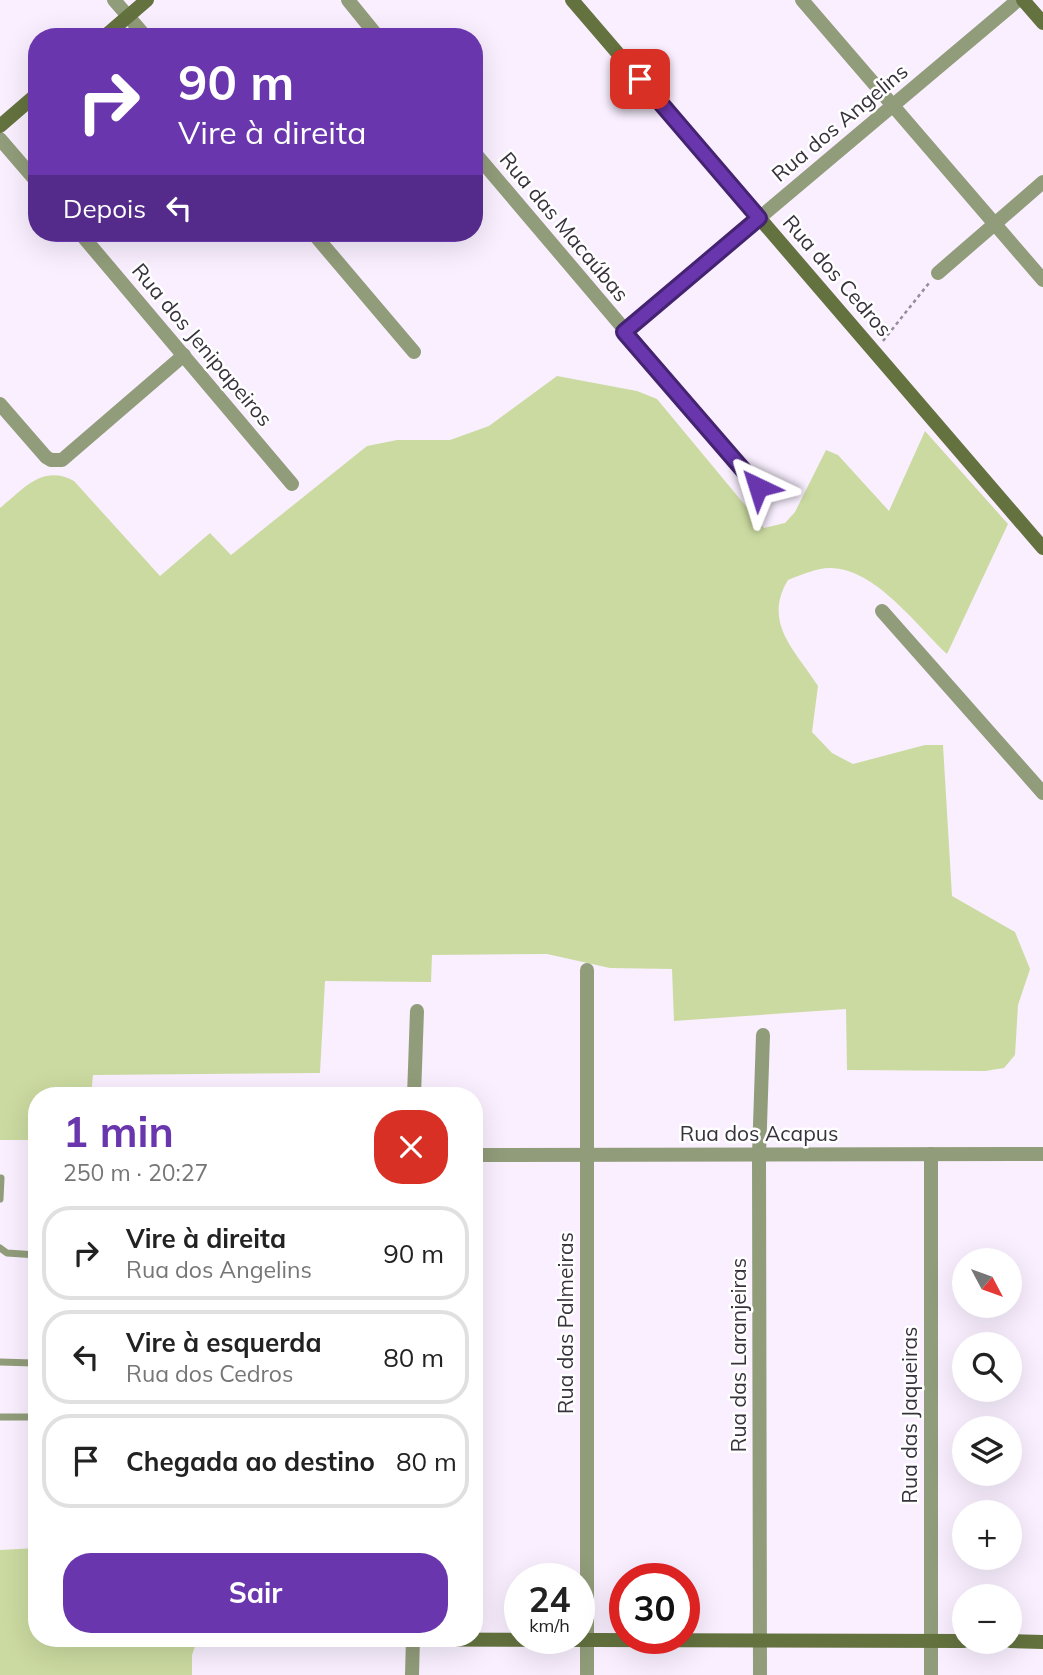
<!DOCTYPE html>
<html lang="pt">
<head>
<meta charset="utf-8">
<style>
	body { margin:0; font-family:Mulish,sans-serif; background:#f2f2f2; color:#222; height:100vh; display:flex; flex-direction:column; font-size:26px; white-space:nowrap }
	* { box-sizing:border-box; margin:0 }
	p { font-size:23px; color:#767676 }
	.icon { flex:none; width:38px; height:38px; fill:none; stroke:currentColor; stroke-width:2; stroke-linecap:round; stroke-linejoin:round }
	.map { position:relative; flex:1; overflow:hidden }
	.sheet { position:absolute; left:28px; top:1087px; width:455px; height:560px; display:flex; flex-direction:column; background:#fff; border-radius:28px; box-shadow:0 7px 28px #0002 }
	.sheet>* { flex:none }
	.top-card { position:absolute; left:28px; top:28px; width:455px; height:214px; border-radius:28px; box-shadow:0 7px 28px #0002; background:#6936ad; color:#fff; overflow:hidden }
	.needle { width:46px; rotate:131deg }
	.buttons { position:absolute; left:952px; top:1248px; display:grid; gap:14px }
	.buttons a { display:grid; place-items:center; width:70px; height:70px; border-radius:50%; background:#fff; box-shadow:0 7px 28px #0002; font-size:35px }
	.speed { position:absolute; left:504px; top:1563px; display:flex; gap:14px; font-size:35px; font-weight:700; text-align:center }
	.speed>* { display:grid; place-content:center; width:91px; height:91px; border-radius:50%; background:#fff; box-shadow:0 7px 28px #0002; line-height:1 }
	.speed small { font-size:18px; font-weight:400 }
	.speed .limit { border:10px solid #d22; background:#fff; color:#111 }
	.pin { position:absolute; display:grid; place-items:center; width:60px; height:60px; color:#fff; margin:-30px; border-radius:14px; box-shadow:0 4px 10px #0006 }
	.me { position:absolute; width:77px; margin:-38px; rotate:319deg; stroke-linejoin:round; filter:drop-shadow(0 0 5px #0008) }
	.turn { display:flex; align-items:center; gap:24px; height:147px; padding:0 35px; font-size:32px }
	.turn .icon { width:91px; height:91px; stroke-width:2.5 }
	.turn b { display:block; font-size:49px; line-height:60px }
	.then { display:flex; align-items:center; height:66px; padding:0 35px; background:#0003; gap:14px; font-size:26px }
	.round { display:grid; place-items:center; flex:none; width:74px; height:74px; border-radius:28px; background:#f2f2f2 }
	.overview { display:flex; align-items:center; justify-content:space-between; height:119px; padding:0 35px }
	h1 { font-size:42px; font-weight:700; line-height:52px; color:#6936ad }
	.action { display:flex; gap:14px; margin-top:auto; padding:14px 35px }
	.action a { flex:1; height:80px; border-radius:28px; background:#6936ad; color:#fff; font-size:28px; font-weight:700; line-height:80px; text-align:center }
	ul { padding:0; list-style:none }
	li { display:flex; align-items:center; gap:21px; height:94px; margin:0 14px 10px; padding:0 21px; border:4px solid #e0e0e0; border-radius:28px }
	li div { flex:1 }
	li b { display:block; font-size:26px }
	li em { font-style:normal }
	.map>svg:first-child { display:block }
</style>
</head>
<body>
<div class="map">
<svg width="1043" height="1675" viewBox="0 0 1043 1675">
	<rect width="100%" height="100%" fill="#f9efff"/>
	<g fill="#cbdaa0">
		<path d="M557 376 637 391 657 399 764 528 785 523 795 512 826 450 838 455 889 511 925 431 1008 524 947 654C917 626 875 568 830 568 816 568 801 575 788 580 762 623 796 651 818 686L812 732 832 753 853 764 925 745H943L952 896 1015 932 1030 969 1018 1005 1015 1055 1004 1068 985 1071 847 1070 846 1009 674 1021 672 969 610 968 547 954 432 955 431 982 325 981 320 1073 93 1075 91 1095 37 1096V1140H0V508C24 489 42 464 74 481L160 576 210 533 231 555 367 446 397 440H450L489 426Z"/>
		<polygon points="37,1548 37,1638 198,1638 192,1655 192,1675 0,1675 0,1550"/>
	</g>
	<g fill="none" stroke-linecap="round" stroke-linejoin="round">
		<polyline stroke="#958d9a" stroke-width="2.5" stroke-dasharray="3.5 3.5" stroke-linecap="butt" points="883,341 929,283"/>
		<g stroke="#919c7a" stroke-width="7">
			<polyline points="0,1199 1,1178"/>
			<polyline points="0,1248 7,1253 37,1255"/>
			<polyline points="0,1362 33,1363"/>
			<polyline points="0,1417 37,1417"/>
		</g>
		<g stroke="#919c7a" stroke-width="14">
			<polyline points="114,0 146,37"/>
			<polyline points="348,0 378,37"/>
			<polyline points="802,0 1043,280"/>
			<polyline points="0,139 37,182"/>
			<polyline points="474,152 758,487"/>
			<polyline points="80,233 292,484"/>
			<polyline points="313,233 414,352"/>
			<polyline points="938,273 1043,182"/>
			<polyline points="624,332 1018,0"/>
			<polyline points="0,404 46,457 51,460 62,460 184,355"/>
			<polyline points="882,611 1043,793"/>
			<polyline points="587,970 587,1675"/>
			<polyline points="414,1096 417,1011"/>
			<polyline points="931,1154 931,1675"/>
			<polyline points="474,1155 1043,1154"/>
			<polyline points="412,1675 413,1638"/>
			<polyline points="760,1675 759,1155 763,1035"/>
		</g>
		<g stroke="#64723f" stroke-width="14">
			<polyline points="572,0 1043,548"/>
			<polyline points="1023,0 1043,23"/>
			<polyline points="104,37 147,0"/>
			<polyline points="0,126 37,94"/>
			<polyline points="249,1639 964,1641"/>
			<polyline points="1010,1641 1043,1642"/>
		</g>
	</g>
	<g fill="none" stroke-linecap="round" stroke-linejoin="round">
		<g stroke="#442370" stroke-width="18">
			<polyline id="route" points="640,79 759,218 624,332 758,487"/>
		</g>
		<use href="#route" stroke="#6936ad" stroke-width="12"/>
	</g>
	<g text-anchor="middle" stroke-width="5" stroke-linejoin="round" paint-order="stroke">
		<g font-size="21" fill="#38323c" stroke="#fff">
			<text transform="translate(840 123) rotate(-40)" y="7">Rua dos Angelins</text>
			<text transform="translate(564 227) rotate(50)" y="7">Rua das Macaúbas</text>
			<text transform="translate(837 276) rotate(49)" y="7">Rua dos Cedros</text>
			<text transform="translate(202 345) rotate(50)" y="7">Rua dos Jenipapeiros</text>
			<text x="759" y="1141">Rua dos Acapus</text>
			<text transform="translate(566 1323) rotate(-90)" y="7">Rua das Palmeiras</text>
			<text transform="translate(739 1355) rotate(-90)" y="7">Rua das Laranjeiras</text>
			<text transform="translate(910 1415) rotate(-90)" y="7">Rua das Jaqueiras</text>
		</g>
	</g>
</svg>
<div class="buttons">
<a><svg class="needle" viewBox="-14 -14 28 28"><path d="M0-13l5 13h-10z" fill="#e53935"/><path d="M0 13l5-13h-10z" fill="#767676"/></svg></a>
<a><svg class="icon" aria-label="search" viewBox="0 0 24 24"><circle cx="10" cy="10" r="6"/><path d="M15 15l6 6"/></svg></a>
<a><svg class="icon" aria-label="layers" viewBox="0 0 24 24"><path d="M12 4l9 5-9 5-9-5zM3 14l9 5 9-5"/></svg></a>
<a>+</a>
<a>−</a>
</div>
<div class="speed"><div>24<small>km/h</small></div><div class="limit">30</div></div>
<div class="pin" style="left:640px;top:79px;background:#d93025"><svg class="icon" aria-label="arrive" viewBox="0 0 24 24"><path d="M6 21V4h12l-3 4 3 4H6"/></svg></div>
<svg class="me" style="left:758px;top:487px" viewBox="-20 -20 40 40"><path d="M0-17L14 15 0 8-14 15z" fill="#6936ad" stroke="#fff" stroke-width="4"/></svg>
<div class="top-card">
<div class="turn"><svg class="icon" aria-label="right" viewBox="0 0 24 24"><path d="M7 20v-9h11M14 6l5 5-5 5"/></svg><div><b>90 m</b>Vire à direita</div></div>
<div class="then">Depois<svg class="icon" aria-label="left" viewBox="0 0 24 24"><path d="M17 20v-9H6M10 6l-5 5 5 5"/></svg></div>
</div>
<section class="sheet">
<div class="overview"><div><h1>1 min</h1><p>250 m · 20:27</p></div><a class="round" style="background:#d93025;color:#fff"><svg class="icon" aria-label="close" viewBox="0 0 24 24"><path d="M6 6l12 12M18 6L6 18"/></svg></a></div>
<ul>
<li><svg class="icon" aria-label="right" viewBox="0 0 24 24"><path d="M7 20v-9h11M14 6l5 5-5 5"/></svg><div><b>Vire à direita</b><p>Rua dos Angelins</p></div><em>90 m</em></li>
<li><svg class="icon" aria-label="left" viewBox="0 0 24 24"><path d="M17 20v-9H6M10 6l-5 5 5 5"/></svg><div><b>Vire à esquerda</b><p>Rua dos Cedros</p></div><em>80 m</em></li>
<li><svg class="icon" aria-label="arrive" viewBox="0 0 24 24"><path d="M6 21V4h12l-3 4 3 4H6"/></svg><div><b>Chegada ao destino</b></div><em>80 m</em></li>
</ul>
<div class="action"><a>Sair</a></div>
</section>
</div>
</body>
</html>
